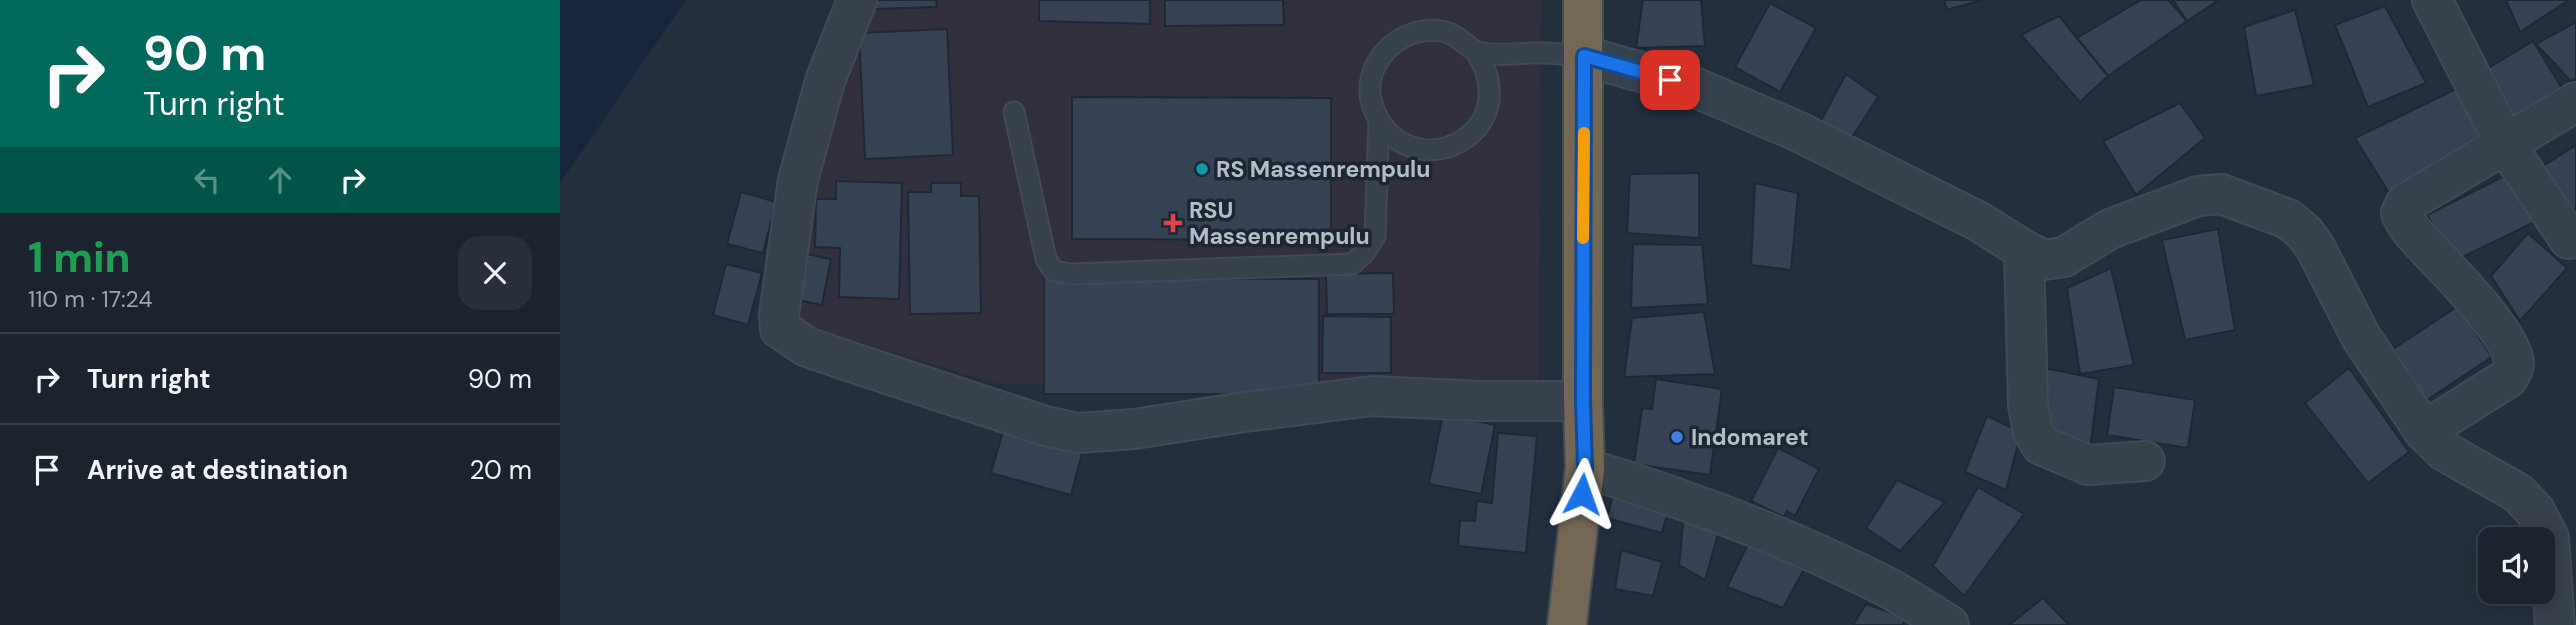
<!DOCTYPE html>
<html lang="en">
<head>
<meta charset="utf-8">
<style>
	body { margin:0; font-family:"DM Sans",sans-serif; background:#282f3a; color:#f1f3f6; height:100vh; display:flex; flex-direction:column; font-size:26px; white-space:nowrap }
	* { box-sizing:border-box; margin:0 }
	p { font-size:23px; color:#a0a4aa }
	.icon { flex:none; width:38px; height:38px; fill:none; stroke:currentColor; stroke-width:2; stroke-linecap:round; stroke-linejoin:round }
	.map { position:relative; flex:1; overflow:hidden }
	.panel { display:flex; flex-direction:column; background:#1b232e; width:560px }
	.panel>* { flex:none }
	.top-card { background:#00695c; color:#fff; overflow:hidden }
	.controls { position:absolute; left:1918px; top:527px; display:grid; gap:14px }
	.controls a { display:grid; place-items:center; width:77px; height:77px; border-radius:14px; background:#1b232e; box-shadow:0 4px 18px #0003,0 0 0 2px #39404a; font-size:35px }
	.pin { position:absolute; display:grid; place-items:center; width:60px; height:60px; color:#fff; margin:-30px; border-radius:14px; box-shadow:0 4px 10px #0006 }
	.me { position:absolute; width:77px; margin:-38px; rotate:4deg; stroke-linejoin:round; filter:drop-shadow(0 0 5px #0008) }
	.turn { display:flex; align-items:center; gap:24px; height:147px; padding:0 28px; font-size:32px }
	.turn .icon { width:91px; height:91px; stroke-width:2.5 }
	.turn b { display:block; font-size:49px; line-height:60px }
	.lanes { display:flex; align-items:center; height:66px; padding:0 28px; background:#0003; justify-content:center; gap:35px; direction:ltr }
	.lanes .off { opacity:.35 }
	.round { display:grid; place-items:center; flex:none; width:74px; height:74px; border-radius:21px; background:#282f3a }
	.head { display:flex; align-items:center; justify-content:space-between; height:119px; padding:0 28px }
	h1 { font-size:42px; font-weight:800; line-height:52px; color:#1e9e55 }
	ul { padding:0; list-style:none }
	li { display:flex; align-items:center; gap:21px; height:91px; padding:0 28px; border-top:2px solid #39404a }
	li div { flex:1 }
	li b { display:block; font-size:26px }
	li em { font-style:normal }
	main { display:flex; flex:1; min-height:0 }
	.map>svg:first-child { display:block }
</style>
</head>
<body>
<main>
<section class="panel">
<div class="top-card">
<div class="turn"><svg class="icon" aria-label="right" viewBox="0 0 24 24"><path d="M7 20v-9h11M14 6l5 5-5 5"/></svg><div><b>90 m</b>Turn right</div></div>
<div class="lanes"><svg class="icon off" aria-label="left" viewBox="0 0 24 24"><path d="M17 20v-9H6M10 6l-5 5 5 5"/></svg><svg class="icon off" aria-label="ahead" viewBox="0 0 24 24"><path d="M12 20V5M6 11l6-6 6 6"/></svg><svg class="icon" aria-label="right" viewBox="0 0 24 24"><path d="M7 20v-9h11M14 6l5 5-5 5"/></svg></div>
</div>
<div class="head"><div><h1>1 min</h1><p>110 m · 17:24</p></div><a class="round"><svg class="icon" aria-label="close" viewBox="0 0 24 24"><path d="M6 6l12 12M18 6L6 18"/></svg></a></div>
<ul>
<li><svg class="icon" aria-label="right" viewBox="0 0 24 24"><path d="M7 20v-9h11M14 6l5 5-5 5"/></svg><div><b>Turn right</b></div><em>90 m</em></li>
<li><svg class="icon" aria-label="arrive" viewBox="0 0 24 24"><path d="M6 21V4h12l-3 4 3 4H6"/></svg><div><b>Arrive at destination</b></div><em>20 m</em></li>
</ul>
</section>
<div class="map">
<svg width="2016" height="625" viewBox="0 0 2016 625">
	<rect width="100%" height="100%" fill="#242f3e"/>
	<polygon fill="#32303f" points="311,0 981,0 978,387 439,384 232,322 263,124"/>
	<polygon fill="#17263c" points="0,0 126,0 0,183"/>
	<g fill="#364354" stroke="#1f2835" stroke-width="2">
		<polygon points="314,0 376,0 377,7 315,9"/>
		<polygon points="479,0 590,0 590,24 479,21"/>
		<polygon points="605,0 723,0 724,25 605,26"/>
		<polygon points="1083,0 1141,0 1145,46 1076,48"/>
		<polygon points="1384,0 1422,0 1387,10"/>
		<polygon points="1581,0 1608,0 1627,21 1548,76 1517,38"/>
		<polygon points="1613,0 1659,0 1627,21"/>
		<polygon points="1946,0 2009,0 1960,32"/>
		<polygon points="1210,3 1256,28 1220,92 1175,67"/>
		<polygon points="1825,6 1866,83 1808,107 1775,25"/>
		<polygon points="1735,10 1754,85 1696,96 1684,27"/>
		<polygon points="1499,16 1548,76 1520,102 1461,35"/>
		<polygon points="2016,22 2016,79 2011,81 1976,44"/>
		<polygon points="387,29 393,155 305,159 299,33"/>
		<polygon points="1973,41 2006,95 1947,130 1915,76"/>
		<polygon points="1286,74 1318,97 1282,153 1257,128"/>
		<polygon points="1900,87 1929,132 1829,193 1795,138"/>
		<polygon points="512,97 771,98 771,240 512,239"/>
		<polygon points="1620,103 1645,138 1576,195 1543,141"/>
		<polygon points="2016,145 2016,208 2011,211 1978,169"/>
		<polygon points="1954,171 1977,221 1894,261 1867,215"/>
		<polygon points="1139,173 1139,238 1067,233 1070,174"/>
		<polygon points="276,181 342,183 339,299 279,297 280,248 255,247 256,199 276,199"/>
		<polygon points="371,183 401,183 401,196 419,196 421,313 350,314 348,192 371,192"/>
		<polygon points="1195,183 1238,193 1231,270 1191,265"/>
		<polygon points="181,192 216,202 203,253 167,244"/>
		<polygon points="1658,229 1675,330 1625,340 1602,240"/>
		<polygon points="1968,233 2007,268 1960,321 1931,276"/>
		<polygon points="1073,244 1142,245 1148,304 1071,308"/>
		<polygon points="242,253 271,259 262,305 233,299"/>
		<polygon points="166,264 202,273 188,325 153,315"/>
		<polygon points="1551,268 1574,365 1520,374 1507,288"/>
		<polygon points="833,273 834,314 767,314 766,274"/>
		<polygon points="484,278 759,279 759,394 484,394"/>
		<polygon points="1898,306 1932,357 1867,400 1833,349"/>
		<polygon points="1144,312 1155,374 1064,377 1072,318"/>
		<polygon points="763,316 831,317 831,373 762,373"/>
		<polygon points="1484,368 1539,379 1528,465 1490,458"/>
		<polygon points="1789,368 1849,452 1808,483 1745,403"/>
		<polygon points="1096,379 1162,389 1150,475 1074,464 1082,408 1092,409"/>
		<polygon points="1554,387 1635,400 1628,448 1547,435"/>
		<polygon points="883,414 935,425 921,494 869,484"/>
		<polygon points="1427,416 1461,432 1446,490 1405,472"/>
		<polygon points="445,424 524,446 511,495 431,473"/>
		<polygon points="938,433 977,436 966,553 898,546 900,520 915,521 917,501 932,503"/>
		<polygon points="1218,448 1259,469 1235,516 1227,511 1224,517 1191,501"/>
		<polygon points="1337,480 1385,502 1340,551 1306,528"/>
		<polygon points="1056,484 1112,499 1102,533 1047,518"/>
		<polygon points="1418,487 1464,514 1404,596 1373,566"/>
		<polygon points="1124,514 1161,524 1145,580 1119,565"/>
		<polygon points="1191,538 1247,564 1223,608 1167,587"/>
		<polygon points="1061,550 1102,562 1093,596 1055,589"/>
		<polygon points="1483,598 1509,625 1449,625"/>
		<polygon points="1306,604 1346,618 1343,625 1293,625"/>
	</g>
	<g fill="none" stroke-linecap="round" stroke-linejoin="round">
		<g stroke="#414a57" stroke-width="23">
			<g id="lane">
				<path d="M916 52C970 138 844 192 813 107 798 65 840 24 882 31 899 34 908 49 918 52 933 56 955 54 971 53 989 52 1007 55 1024 56"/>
				<polyline points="454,112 486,259 494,271 511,274 792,264 805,252 815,236 819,121"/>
			</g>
		</g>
		<g stroke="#414a57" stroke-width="42">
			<g id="street">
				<polyline points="297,0 265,81 238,180 219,315 220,329 247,347 288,361 485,426 518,433 574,429 684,412 812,396 921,401 1023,401"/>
				<polyline points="1872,0 1946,145 2009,239"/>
				<path d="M1024 56 1134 87 1237 131 1418 221 1464 250 1484 260 1504 257 1550 229 1638 196 1661 194 1728 219 1744 232 1755 247 1801 337 1864 431 1948 378C1951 373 1954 368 1954 363 1953 336 1890 272 1870 251 1859 238 1847 229 1841 213L1846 203 2016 102"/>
				<polyline points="1464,250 1468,405 1473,432 1481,445 1528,465 1585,461"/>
				<polyline points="1864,431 1884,451 1958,493 1975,511 1989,538 1995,625"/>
				<path d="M1025 468C1127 499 1230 538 1325 586 1347 598 1368 612 1389 625"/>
			</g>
		</g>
		<g stroke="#434c59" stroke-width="42">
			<polyline id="highway" points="1007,625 1025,468 1023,401 1023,0"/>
		</g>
		<use href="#lane" stroke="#38414e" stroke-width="19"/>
		<use href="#street" stroke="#38414e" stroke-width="38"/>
		<use href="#highway" stroke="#746855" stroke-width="38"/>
	</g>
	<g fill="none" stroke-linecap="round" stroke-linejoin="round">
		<g stroke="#114b97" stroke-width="18">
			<polyline id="route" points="1022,494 1025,468 1023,401 1024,56 1110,80"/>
		</g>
		<use href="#route" stroke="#1a73e8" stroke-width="12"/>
		<polyline stroke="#f59e0b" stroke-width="12" points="1023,238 1024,133"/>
	</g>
	<circle fill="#0f9aa8" stroke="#1d2633" stroke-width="2.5" cx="642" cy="169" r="7"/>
	<path fill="#e0444e" stroke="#1d2633" stroke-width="2.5" d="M609.5 212.5h7v7h7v7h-7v7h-7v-7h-7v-7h7z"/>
	<circle fill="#3f7fe0" stroke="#1d2633" stroke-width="2.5" cx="1117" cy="437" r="7"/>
	<g text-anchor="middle" stroke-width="7" stroke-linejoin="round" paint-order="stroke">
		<g font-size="23" font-weight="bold" fill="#b4bcc9" stroke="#1d2633" text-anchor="start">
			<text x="656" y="177">RS Massenrempulu</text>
			<text x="629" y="218">RSU<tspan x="629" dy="26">Massenrempulu</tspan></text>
			<text x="1131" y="445">Indomaret</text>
		</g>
	</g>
</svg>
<div class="controls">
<a><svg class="icon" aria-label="sound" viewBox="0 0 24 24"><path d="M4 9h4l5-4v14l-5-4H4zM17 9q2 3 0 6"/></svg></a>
</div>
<div class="pin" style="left:1110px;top:80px;background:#d93025"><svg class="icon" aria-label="arrive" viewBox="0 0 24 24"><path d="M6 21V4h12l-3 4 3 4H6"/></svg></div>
<svg class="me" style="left:1022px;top:494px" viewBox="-20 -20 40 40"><path d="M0-17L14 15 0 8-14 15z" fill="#1a73e8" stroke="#fff" stroke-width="4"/></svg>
</div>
</main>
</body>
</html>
